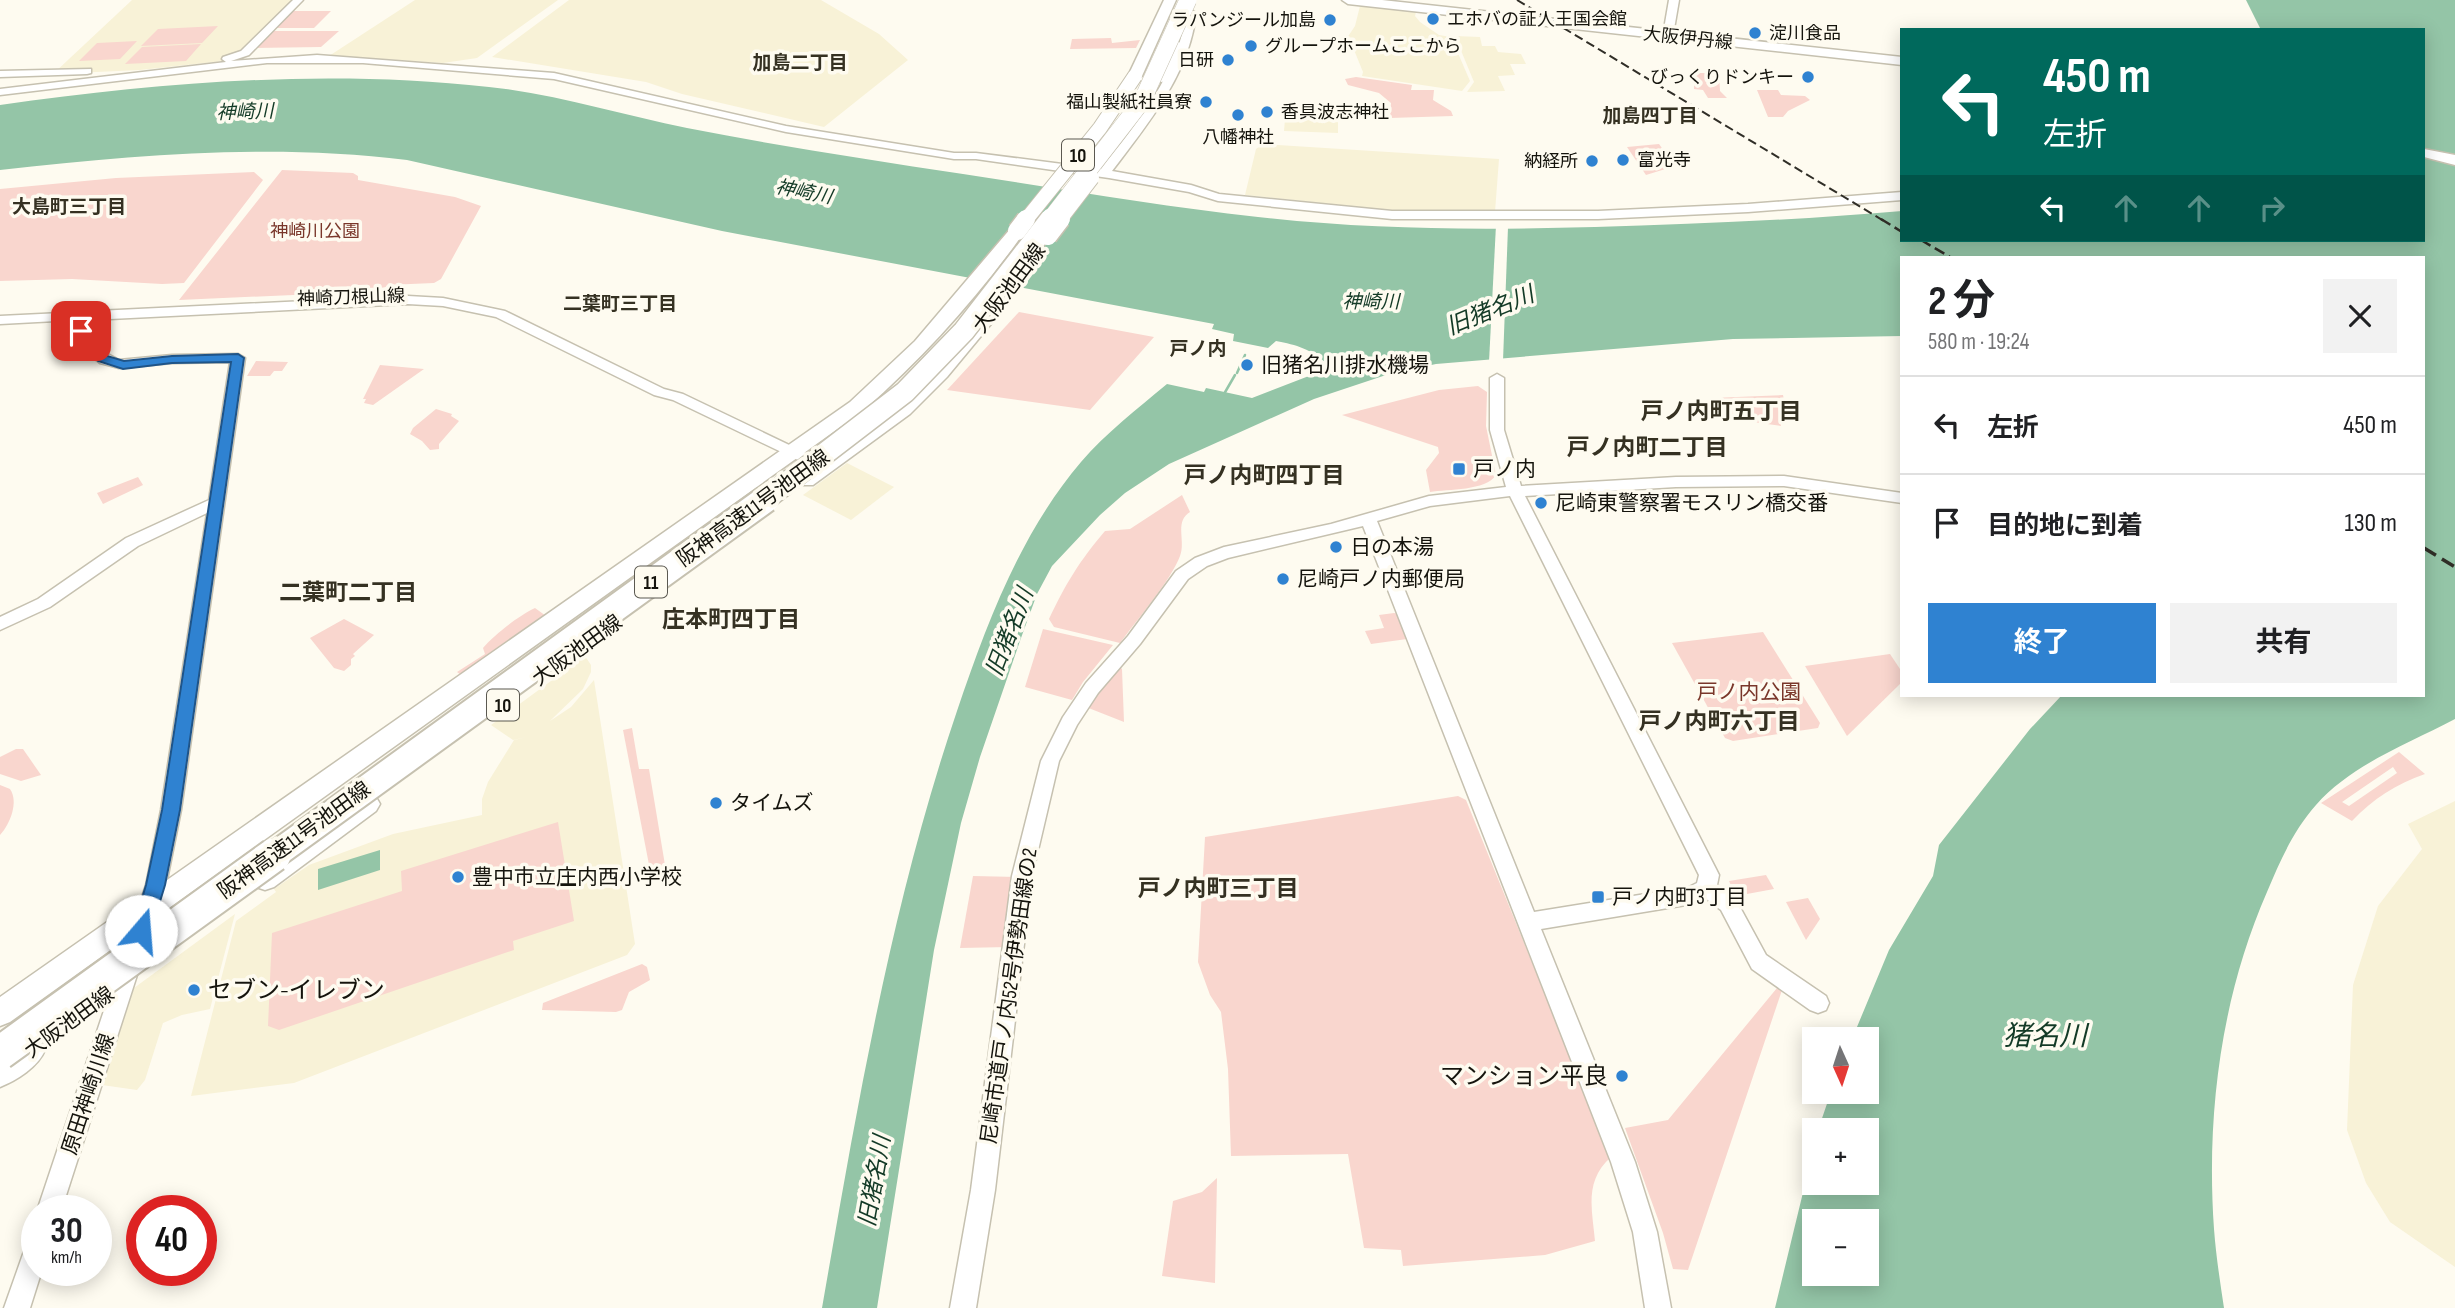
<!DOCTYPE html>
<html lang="ja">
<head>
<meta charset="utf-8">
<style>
	body { margin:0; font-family:"Sofia Sans Condensed","Noto Sans JP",sans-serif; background:#f2f2f2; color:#202124; height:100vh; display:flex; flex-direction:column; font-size:26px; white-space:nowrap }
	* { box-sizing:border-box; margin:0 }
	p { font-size:23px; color:#757577 }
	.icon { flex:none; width:38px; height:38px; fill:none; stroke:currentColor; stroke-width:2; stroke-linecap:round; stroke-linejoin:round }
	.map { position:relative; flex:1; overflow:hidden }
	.sheet { position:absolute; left:1900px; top:256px; width:525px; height:441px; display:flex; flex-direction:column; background:#fff; border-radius:0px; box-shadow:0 4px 18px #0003 }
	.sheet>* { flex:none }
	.guide { position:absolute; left:1900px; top:28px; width:525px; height:214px; border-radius:0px; box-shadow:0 4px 18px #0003; background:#00695c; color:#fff; overflow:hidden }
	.needle { width:46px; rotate:177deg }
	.tools { position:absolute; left:1802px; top:1027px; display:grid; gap:14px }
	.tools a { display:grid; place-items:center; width:77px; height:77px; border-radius:0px; background:#fff; box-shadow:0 4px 18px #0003; font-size:35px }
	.speed { position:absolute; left:21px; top:1195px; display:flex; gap:14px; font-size:35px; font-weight:700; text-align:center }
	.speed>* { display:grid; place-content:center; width:91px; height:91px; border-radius:50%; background:#fff; box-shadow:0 4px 18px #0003; line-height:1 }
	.speed small { font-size:18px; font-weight:400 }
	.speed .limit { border:10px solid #d22; background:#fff; color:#111 }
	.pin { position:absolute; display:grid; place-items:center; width:60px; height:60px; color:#fff; margin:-30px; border-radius:14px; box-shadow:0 4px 10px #0006 }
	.me { position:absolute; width:77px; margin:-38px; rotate:18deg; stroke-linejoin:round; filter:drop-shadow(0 0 5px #0008) }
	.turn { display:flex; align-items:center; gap:24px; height:147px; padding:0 28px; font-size:32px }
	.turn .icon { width:91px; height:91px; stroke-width:2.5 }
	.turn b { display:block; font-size:49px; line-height:60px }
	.lanes { display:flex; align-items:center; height:66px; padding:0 28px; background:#0003; justify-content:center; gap:35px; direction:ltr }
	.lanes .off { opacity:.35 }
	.round { display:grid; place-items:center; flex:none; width:74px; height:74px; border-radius:0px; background:#f2f2f2 }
	.summary { display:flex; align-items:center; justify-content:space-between; height:119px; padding:0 28px }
	h1 { font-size:42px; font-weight:700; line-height:52px }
	.primary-button { display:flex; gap:14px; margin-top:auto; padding:14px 28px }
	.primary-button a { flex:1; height:80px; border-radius:0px; background:#2f82d1; color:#fff; font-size:28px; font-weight:700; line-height:80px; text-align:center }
	.primary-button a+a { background:#f2f2f2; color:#202124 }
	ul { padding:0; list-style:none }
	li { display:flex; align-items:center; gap:21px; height:98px; padding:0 28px; border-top:2px solid #e0e0e0 }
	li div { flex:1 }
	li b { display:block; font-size:26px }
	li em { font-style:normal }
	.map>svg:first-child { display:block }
</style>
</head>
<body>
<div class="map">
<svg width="2455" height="1308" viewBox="0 0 2455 1308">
	<rect width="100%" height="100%" fill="#fefbf0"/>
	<g fill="#f8f2d7">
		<polygon points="132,0 292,0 233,60 140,70 53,74"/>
		<polygon points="415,0 558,0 477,58 443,63 329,56"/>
		<polygon points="569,0 821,0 879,34 908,60 824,127 682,94 646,82 492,57"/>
		<polygon points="1360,6 1416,12 1415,16 1420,22 1439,35 1451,37 1470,81 1462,91 1362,76 1363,72 1352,45 1341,43 1345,35 1349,35 1355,26"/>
		<polygon points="1455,36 1480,37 1482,46 1495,46 1498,52 1521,54 1526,64 1510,64 1515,75 1498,76 1505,91 1467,92 1474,82"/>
		<polygon points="1304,112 1338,113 1338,133 1284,131 1285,119 1303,119"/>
		<polygon points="1263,144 1499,159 1495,212 1407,212 1245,195 1256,149"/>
		<polygon points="847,463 894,487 851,520 803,495"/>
		<polygon points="585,656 591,665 591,672 583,689 550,721 571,707 594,680 635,944 627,955 294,1083 191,1096 236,921 276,892 274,889 309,865 393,834 482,815 482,799 488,782 514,740 527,737 513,740 491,725"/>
		<polygon points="2455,801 2455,1267 2390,1222 2366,1183 2347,1130 2353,985 2378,906 2422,849 2408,824"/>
		<polygon points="235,914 210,1009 182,1015 163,1023 145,1080 137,1090 102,1085 134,988"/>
	</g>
	<g fill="#f9d6ce" fill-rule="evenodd">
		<polygon points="292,11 331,11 314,28 273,28"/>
		<polygon points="218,26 202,43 141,46 158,29"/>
		<polygon points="272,31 339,31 321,47 253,48"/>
		<polygon points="1111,38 1112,43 1140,40 1136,48 1070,49 1072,39"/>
		<polygon points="137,41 120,59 79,61 97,43"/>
		<polygon points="201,44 186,61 125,64 142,47"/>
		<polygon points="1694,73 1719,73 1720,91 1727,98 1708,98 1703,90 1694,89"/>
		<polygon points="1356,77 1412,85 1411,90 1434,90 1433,100 1451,111 1453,116 1390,118 1391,103 1379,93 1348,85 1345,79"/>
		<polygon points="1757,90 1778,90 1781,95 1805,96 1810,100 1788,111 1783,117 1768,117"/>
		<polygon points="1659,144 1675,166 1646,175 1627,147"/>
		<polygon points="282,170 353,173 358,176 358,180 455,197 481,206 441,279 434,283 387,285 383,291 179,300"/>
		<polygon points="254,172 263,180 184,283 162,284 72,279 0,281 0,189 116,178"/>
		<polygon points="1019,312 1154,337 1090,410 947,390"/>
		<polygon points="256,361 288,362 282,371 274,371 270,376 247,376"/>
		<polygon points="380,365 424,369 373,405 364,403 366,399 363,399"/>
		<path d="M1478 386 1487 392 1486 426 1496 475C1486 491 1448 489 1430 492L1426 470 1439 453 1438 447 1342 415 1439 390Z"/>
		<polygon points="1783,395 1785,405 1778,406 1781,426 1716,417 1710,411 1712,398"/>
		<polygon points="436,409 452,414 451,416 459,421 439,444 439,449 430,450 422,441 410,434 413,428"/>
		<polygon points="138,477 143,485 103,504 97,493"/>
		<path d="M1182 495 1190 512C1174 522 1186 540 1180 556 1171 580 1136 621 1120 643L1054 627 1049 619C1065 585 1080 560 1105 531L1130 529Z"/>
		<path d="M535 608 546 616 461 675 457 672 485 654 483 648C494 635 518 616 535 608Z"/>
		<polygon points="1394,613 1399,614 1407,639 1371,644 1365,631 1384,628 1379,615"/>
		<polygon points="344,619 374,635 353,654 355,656 351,659 351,665 344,671 334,668 310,638"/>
		<polygon points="1043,629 1113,645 1083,682 1072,700 1025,687"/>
		<polygon points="1763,632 1820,723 1818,728 1733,741 1725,738 1672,643"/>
		<polygon points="1890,654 1902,672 1902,682 1847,736 1805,666"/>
		<polygon points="1120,667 1122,669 1124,722 1086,707"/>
		<polygon points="632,728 639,769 649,769 666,871 651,875 623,730"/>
		<polygon points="16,749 23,749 41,775 21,781 0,774 0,757"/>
		<path d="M2399 752 2425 774C2396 784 2373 799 2352 821L2321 803ZM2393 767 2397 773 2349 806 2342 802Z"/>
		<path d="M0 785 10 789C19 802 10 824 0 835Z"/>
		<path d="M1458 796 1466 800 1611 1157C1584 1181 1592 1209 1595 1241L1545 1255 1403 1266 1401 1250 1364 1248 1348 1154 1231 1156 1228 1069 1221 1012 1210 995 1198 962 1205 837Z"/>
		<polygon points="558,822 574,921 513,941 514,950 279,1030 268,1026 272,933 402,891 401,871"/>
		<polygon points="1766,875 1774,889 1736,896 1729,881"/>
		<polygon points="973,876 1019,877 1009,947 960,948"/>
		<polygon points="1808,898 1820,919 1806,940 1786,902"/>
		<polygon points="642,964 647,967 650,980 629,992 622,1010 616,1012 542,1010 543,1003"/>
		<polygon points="1777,988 1782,990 1688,1270 1673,1269 1663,1233 1625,1128 1668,1120"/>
		<polygon points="1217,1178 1215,1283 1162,1276 1173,1201 1202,1192"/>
	</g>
	<g fill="#94c5a7" fill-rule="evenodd">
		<path d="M2246 0H2455V719C2408 744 2352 764 2316 805 2293 831 2280 861 2267 892 2221 997 2206 1115 2214 1229 2216 1255 2220 1282 2224 1308H1775L1815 1143V1183H1867V1130H1818L1831 1092H1867V1040L1852 1039 1889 950 1933 876 1939 845 2030 729 2062 695H2424V257H1902V336L1733 339 1436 364 1389 374 1314 399 1169 464 1125 493 1100 515 1052 566 1037 594 1021 638 980 757 961 823 934 950 877 1308H822C857 1107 891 905 957 711 987 623 1020 534 1081 462 1106 433 1137 409 1167 384L1204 392 1206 388 1252 398 1327 369V364C1311 349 1297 345 1276 341L1268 348 1233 341 1234 334 1212 329 1214 324 722 231 407 160C271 143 135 155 0 170V105C162 82 326 69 489 87 557 94 621 115 687 128 778 146 871 160 963 174 1061 189 1159 206 1258 217 1370 230 1482 230 1595 227 1697 224 1800 220 1902 211V240H2424V30H2261ZM1815 1222H1867V1274H1815Z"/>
		<polygon points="380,850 380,870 318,890 318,869"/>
	</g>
	<polygon fill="#fefbf0" points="1496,225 1508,227 1503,361 1489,362"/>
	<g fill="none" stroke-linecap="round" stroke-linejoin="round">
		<g stroke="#94c5a7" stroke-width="2.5">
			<polyline points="1237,373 1245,355"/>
			<polyline points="1224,394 1235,375"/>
		</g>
		<g stroke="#c6c1b0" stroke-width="3">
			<g id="minor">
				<path d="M293 0H303L249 55 231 61 317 55 554 73 786 126 954 153H976L1101 169C1137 123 1179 73 1186 13L1191 10 1196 13C1190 73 1148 124 1112 171L1191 185 1219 194 1392 211H1598L1748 204 1902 192V200L1748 212 1598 219H1392L1218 201 1189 192 1109 178 976 159H954L786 132 554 79 363 63H267L0 95V89L226 62 222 59 223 57 241 51Z"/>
				<polygon points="1669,0 1679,0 1673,35 1668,38 1663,35"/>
				<polygon points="91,69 91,73 87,74 0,77 0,71"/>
				<polygon points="408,296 443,298 505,311 664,389 683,394 829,464 832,467 824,472 819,470 673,400 654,395 496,317 443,306 408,304 90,320 87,323 88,330 104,352 119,360 172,355 238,354 245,358 181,810 166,885 61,1211 37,1211 146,885 161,810 207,513 138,546 50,607 0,630 0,617 38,599 126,538 209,500 230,362 172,363 119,368 100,363 94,358 74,330 75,320 0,324 0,316 82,312 92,305 97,306 97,311"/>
				<path d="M1497 374 1504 378V430L1521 486 1676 477 1784 476 1902 493V503L1784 486 1676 487 1525 496 1716 869 1719 875 1717 885 1735 898 1766 955 1826 996 1829 1003 1826 1010 1818 1013 1810 1010 1752 969 1721 910 1705 898 1692 904 1541 929 1635 1162 1657 1232 1671 1308H1645L1633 1232 1611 1162 1363 526 1228 558 1207 566 1188 579 1140 644 1098 693 1077 725 1059 761 1032 876 995 1190 976 1308H950L971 1190 1012 876 1041 761 1063 717 1086 683 1128 636 1176 571 1195 558 1224 547 1331 524 1429 496 1506 487 1490 430V378ZM1510 496 1699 875 1697 883 1689 887 1534 912 1377 521 1430 506Z"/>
				<polygon points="37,1237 37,1270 42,1270 30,1308 4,1308 28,1240"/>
			</g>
		</g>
		<g stroke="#c6c1b0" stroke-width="3">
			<g id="major">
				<polygon points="1164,0 1176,0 1142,76 1135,80 1130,79 1128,76"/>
				<polygon points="1342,0 1382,0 1902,57 1902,65 1348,4"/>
				<polygon points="1177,41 1184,45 1169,78 1162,82 1157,81 1155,78 1170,45"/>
				<polygon points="2424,149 2455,155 2455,165 2424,157"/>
				<path d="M1017 226 1025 231C979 296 924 357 864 410L10 1022 0 1026V997L850 402 915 341 1011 228Z"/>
				<polygon points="985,315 991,316 994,320 991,324 947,377 910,414 813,485 799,485 796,480 799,475 897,406 934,369 979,316"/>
				<polygon points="367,794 376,797 380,804 376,811 274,887 265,890 256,887 252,879 256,871 358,797"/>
				<path d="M31 1037 41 1041 45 1050C38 1067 17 1080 0 1087V1056Z"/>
			</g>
		</g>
		<use href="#minor" fill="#fff" fill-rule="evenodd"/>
		<use href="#major" fill="#fff" fill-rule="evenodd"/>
		<polyline stroke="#302e27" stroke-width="2" stroke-dasharray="9 4.5" stroke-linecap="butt" points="1517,0 1884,221"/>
		<g stroke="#302e27" stroke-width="2.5" stroke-dasharray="11 5" stroke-linecap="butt">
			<polyline points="1881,219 1902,232"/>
			<polyline points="1921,240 1950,257"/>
		</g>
		<polyline stroke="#302e27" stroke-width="3.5" stroke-dasharray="14 7" stroke-linecap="butt" points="2424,548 2455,567"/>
		<g stroke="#c6c1b0" stroke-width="16" stroke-linecap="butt">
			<g id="major-bridge-far1">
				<polyline points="1025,221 1100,128 1135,76"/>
				<polyline points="1059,221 1092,178"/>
			</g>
		</g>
		<g stroke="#c6c1b0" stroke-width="21" stroke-linecap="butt">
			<g id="major-bridge">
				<polyline points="1017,231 1026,219"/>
				<polyline points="1048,236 1061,219"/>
			</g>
		</g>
		<g stroke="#c6c1b0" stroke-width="18" stroke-linecap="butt">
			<polyline id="highway-bridge-far3" points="1049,221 1142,101 1188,0"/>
		</g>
		<g stroke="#c6c1b0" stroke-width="24" stroke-linecap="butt">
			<polyline id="highway-bridge-far2" points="763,501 905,392 964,331 1051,219"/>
		</g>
		<g stroke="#c6c1b0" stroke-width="30" stroke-linecap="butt">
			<polyline id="highway-bridge-far1" points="272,857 766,499"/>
		</g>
		<g stroke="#c6c1b0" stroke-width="37" stroke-linecap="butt">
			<polyline id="highway-bridge" points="0,1053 274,855"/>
		</g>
		<use href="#major-bridge-far1" stroke="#fff" stroke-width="14"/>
		<use href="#major-bridge" stroke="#fff" stroke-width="18"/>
		<use href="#highway-bridge-far3" stroke="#fff" stroke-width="17"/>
		<use href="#highway-bridge-far2" stroke="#fff" stroke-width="21"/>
		<use href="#highway-bridge-far1" stroke="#fff" stroke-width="26"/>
		<use href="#highway-bridge" stroke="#fff" stroke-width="33"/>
	</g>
	<polygon fill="#2f82d1" stroke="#1f5488" stroke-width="2" points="81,327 86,328 107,356 124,361 172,356 238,354 244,358 180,810 165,885 151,931 148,937 141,939 135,937 132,931 146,885 162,810 231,362 172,363 123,369 98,361 75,331"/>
	<g fill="#2f82d1" stroke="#fefbf0" stroke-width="2.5">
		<circle cx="1433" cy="19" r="7"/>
		<circle cx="1330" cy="20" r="7"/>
		<circle cx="1755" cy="33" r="7"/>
		<circle cx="1251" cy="46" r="7"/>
		<circle cx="1228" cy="60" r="7"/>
		<circle cx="1808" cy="77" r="7"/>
		<circle cx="1206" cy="102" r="7"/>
		<circle cx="1267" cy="112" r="7"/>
		<circle cx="1238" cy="115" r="7"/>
		<circle cx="1623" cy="160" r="7"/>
		<circle cx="1592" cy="161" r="7"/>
		<circle cx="1247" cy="365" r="7"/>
		<rect x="1452" y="462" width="14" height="14" rx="3.5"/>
		<circle cx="1541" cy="503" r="7"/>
		<circle cx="1336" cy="547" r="7"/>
		<circle cx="1283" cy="579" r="7"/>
		<circle cx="716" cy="803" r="7"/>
		<circle cx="458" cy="877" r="7"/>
		<rect x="1591" y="890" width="14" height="14" rx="3.5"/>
		<circle cx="194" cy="990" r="7"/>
		<circle cx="1622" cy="1076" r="7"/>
	</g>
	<g text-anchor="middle" stroke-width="7" stroke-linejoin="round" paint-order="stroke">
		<g font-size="18" fill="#15140d" stroke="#fefbf0" text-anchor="start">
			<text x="1447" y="25">エホバの証人王国会館</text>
			<text x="1316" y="26" text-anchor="end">ラパンジール加島</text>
			<text x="1769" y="39">淀川食品</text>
			<text x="1265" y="52">グループホームここから</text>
			<text x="1214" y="66" text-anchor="end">日研</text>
			<text x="1794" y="83" text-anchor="end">びっくりドンキー</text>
			<text x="1192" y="108" text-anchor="end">福山製紙社員寮</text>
			<text x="1281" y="118">香具波志神社</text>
			<text x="1238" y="143" text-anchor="middle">八幡神社</text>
			<text x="1637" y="166">富光寺</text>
			<text x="1578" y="167" text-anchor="end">納経所</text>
		</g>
		<g font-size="18" fill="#15140d" stroke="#fefbf0">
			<text transform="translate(1688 38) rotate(6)" y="6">大阪伊丹線</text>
			<text transform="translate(351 297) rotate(-2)" y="6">神崎刀根山線</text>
		</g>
		<g font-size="18" fill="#7a372a" stroke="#fefbf0">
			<text x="315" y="237">神崎川公園</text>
		</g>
		<g font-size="19" font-weight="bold" fill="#353122" stroke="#fefbf0">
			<text x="800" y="69">加島二丁目</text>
			<text x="1650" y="122">加島四丁目</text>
			<text x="69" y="213">大島町三丁目</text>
			<text x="620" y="310">二葉町三丁目</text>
			<text x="1198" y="355">戸ノ内</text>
		</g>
		<g font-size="19" font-style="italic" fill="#133a26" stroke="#fefbf0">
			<text transform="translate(245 111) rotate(-2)" y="7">神崎川</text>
			<text transform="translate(804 191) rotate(11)" y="7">神崎川</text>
			<text x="1371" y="308">神崎川</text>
		</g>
		<g fill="#fefbf0" stroke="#5b5951" stroke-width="2">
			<rect x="1062" y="139.5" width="32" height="31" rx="5"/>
			<rect x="635" y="566.5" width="32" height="31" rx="5"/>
			<rect x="487" y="689.5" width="32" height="31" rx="5"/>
		</g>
		<g font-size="19" font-weight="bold" fill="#15140d">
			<text x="1078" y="162">10</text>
			<text x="651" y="589">11</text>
			<text x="503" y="712">10</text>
		</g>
		<g font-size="21" fill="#15140d" stroke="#fefbf0">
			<text transform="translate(1009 288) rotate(-53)" y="7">大阪池田線</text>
			<text transform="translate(753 508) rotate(-36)" y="7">阪神高速11号池田線</text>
			<text transform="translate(577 650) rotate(-36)" y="7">大阪池田線</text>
			<text transform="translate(294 840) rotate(-36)" y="7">阪神高速11号池田線</text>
			<text transform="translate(1009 996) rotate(-82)" y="7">尼崎市道戸ノ内52号伊勢田線の2</text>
			<text transform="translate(69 1022) rotate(-36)" y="7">大阪池田線</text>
			<text transform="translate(88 1094) rotate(-72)" y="7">原田神崎川線</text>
		</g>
		<g font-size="21" fill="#15140d" stroke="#fefbf0" text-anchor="start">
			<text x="1261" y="372">旧猪名川排水機場</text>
			<text x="1473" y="476">戸ノ内</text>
			<text x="1555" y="510">尼崎東警察署モスリン橋交番</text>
			<text x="1350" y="554">日の本湯</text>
			<text x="1297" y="586">尼崎戸ノ内郵便局</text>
			<text x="730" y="810">タイムズ</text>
			<text x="472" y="884">豊中市立庄内西小学校</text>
			<text x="1612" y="904">戸ノ内町3丁目</text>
		</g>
		<g font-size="21" fill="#7a372a" stroke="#fefbf0">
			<text x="1749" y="699">戸ノ内公園</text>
		</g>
		<g font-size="23" font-style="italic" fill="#133a26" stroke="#fefbf0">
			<text transform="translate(1490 310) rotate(-22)" y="8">旧猪名川</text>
			<text transform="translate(1009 632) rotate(-69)" y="8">旧猪名川</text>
			<text transform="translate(874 1181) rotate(-80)" y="8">旧猪名川</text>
		</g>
		<g font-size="23" font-weight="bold" fill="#353122" stroke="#fefbf0">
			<text x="1721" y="419">戸ノ内町五丁目</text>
			<text x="1647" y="455">戸ノ内町二丁目</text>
			<text x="1264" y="483">戸ノ内町四丁目</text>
			<text x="348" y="600">二葉町二丁目</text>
			<text x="731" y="627">庄本町四丁目</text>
			<text x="1719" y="729">戸ノ内町六丁目</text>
			<text x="1218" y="896">戸ノ内町三丁目</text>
		</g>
		<g font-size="24" fill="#15140d" stroke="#fefbf0" text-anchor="start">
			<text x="208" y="998">セブン-イレブン</text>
			<text x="1608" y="1084" text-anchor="end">マンション平良</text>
		</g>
		<g font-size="28" font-style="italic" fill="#133a26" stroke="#fefbf0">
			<text x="2045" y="1045">猪名川</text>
		</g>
	</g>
</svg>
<div class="tools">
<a><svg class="needle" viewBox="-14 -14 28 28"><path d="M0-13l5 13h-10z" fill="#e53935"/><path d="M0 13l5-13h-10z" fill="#757577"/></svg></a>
<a>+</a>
<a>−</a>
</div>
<div class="speed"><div>30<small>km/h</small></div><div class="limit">40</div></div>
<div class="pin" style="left:81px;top:331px;background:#d93025"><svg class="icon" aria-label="arrive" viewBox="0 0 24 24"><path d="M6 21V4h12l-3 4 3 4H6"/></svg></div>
<svg class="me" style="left:141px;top:931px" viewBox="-20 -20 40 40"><circle r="19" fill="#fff"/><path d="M0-13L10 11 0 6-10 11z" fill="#2f82d1"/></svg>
<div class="guide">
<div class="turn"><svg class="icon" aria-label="left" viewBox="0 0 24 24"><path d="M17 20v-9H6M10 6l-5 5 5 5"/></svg><div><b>450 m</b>左折</div></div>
<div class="lanes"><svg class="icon" aria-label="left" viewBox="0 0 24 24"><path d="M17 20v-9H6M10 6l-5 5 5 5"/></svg><svg class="icon off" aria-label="ahead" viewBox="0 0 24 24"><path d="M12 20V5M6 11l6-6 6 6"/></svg><svg class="icon off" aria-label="ahead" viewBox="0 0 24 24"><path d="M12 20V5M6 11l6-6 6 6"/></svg><svg class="icon off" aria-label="right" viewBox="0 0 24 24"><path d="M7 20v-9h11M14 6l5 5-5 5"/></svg></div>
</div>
<section class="sheet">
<div class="summary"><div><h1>2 分</h1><p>580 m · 19:24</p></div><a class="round"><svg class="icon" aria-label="close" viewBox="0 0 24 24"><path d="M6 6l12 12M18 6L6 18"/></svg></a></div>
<ul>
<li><svg class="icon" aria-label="left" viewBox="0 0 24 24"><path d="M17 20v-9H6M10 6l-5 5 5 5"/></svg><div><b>左折</b></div><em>450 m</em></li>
<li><svg class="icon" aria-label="arrive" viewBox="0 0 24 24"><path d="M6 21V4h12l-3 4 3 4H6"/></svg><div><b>目的地に到着</b></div><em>130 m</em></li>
</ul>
<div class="primary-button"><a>終了</a><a>共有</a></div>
</section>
</div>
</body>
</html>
